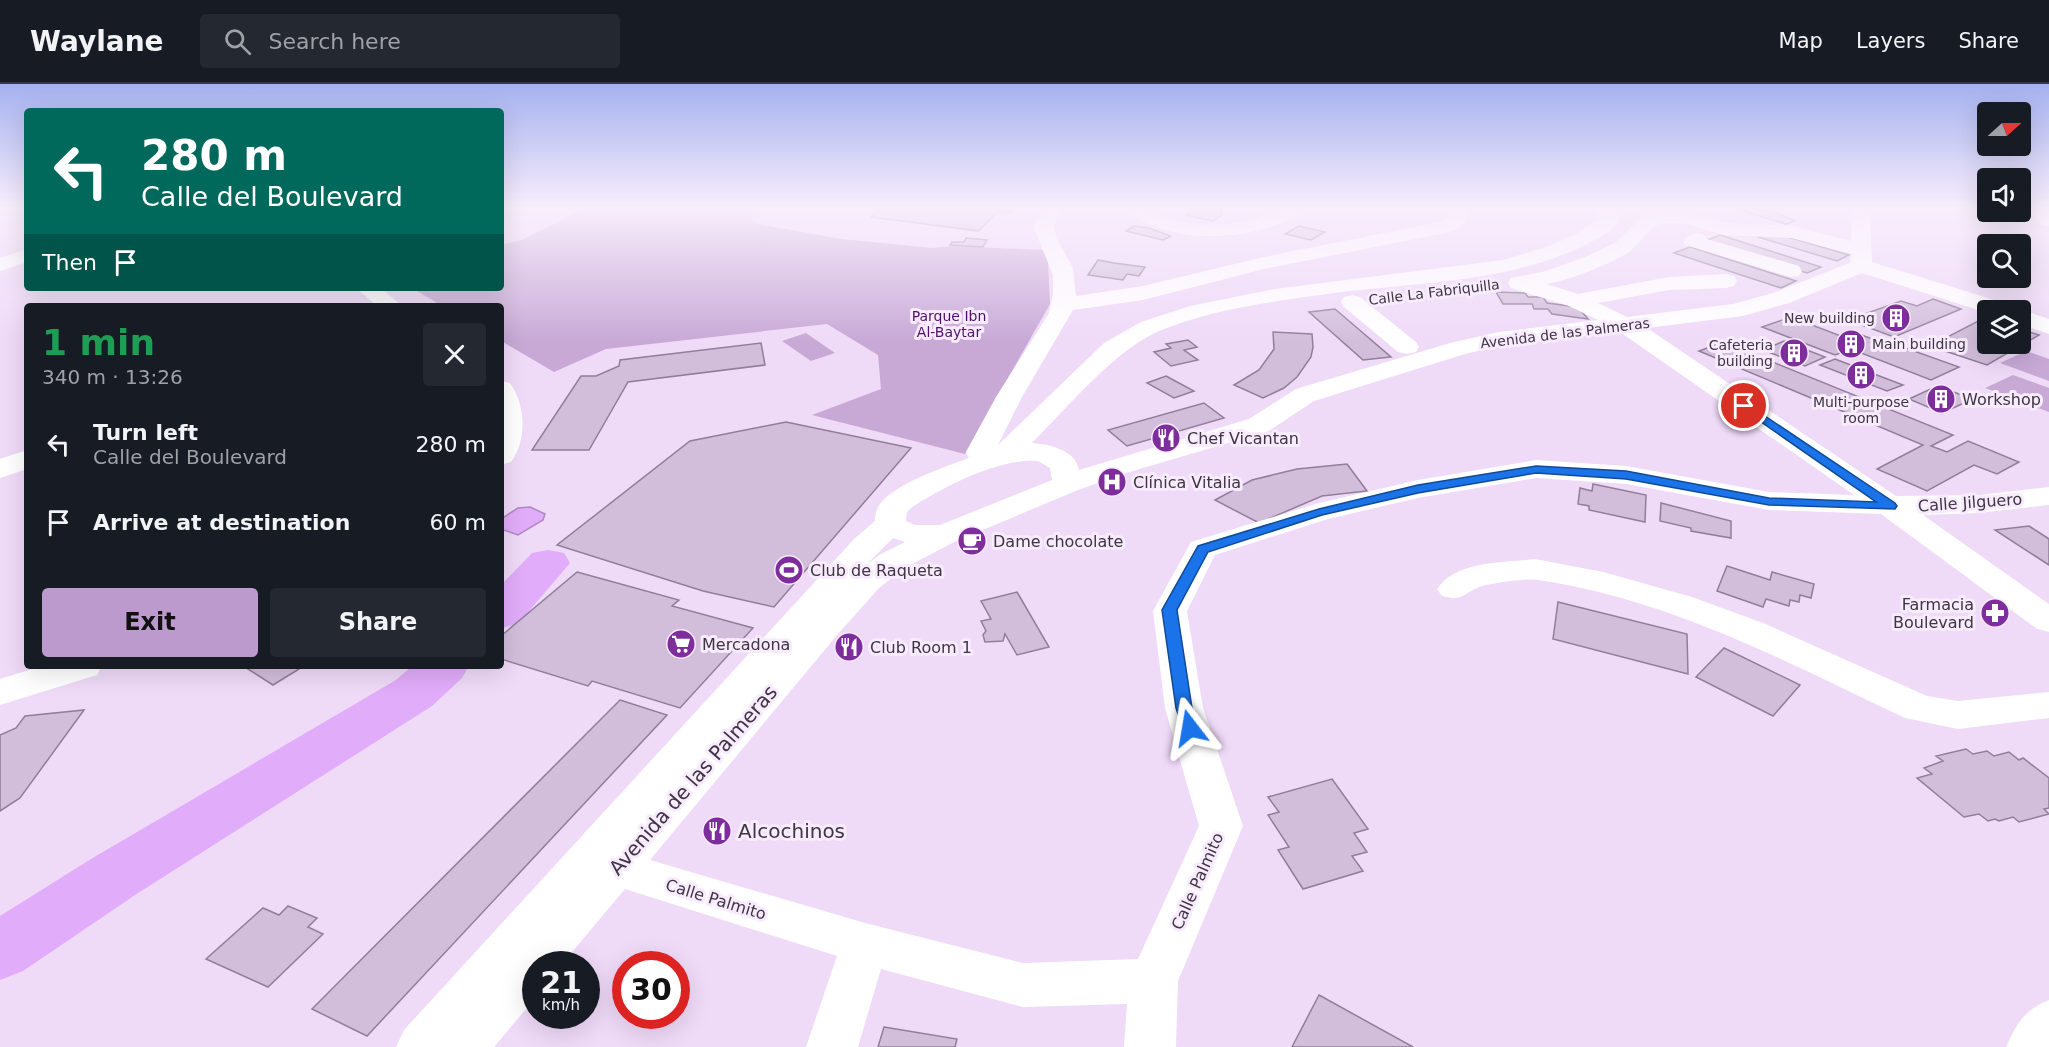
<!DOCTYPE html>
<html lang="en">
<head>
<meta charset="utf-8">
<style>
	body { margin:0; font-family:"DejaVu Sans",sans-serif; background:#242831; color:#f1f3f6; height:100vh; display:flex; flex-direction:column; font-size:22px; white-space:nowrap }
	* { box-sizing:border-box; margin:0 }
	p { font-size:20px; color:#9ea1a6 }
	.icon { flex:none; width:33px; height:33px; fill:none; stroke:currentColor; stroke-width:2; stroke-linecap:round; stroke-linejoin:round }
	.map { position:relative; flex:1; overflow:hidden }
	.panel { position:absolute; left:24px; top:219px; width:480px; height:366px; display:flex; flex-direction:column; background:#171b24; border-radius:6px; box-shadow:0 6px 24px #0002 }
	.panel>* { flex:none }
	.guide { position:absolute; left:24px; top:24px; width:480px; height:183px; border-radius:6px; box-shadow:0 6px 24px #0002; background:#00695c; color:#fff; overflow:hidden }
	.needle { width:39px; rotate:69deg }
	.controls { position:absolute; left:1977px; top:18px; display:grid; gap:12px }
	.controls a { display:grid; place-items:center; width:54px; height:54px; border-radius:6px; background:#171b24; box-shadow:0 6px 24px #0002; font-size:30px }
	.speed { position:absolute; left:522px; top:867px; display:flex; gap:12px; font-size:30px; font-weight:700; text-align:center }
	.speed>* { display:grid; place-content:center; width:78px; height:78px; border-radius:50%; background:#171b24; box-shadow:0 6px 24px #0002; line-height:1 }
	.speed small { font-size:15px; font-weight:400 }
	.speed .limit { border:9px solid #d22; background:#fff; color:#111 }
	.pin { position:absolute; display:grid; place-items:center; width:51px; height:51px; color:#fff; margin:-26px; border:3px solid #fff; border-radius:50%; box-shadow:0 2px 6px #0007 }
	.me { position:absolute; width:66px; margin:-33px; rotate:346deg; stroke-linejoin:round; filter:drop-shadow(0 0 4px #0008) }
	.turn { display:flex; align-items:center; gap:21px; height:126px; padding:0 18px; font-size:27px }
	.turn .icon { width:78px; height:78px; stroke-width:2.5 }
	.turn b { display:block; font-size:42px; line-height:51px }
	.then { display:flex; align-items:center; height:57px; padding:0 18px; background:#0003; gap:12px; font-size:22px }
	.round { display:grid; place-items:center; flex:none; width:63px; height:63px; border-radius:6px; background:#242831 }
	.summary { display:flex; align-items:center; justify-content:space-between; height:102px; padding:0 18px }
	h1 { font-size:36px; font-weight:600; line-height:45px; color:#1e9e55 }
	.action { display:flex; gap:12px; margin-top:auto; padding:12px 18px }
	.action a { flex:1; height:69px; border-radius:6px; background:#bd9ace; color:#111; font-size:24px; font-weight:600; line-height:69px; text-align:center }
	.action a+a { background:#242831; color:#f1f3f6 }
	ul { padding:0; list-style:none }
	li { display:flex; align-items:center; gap:18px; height:78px; padding:0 18px }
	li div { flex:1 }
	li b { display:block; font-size:22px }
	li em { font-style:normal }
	header { display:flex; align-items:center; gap:36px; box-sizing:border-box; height:84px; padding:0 30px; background:#171b24; border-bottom:2px solid #363941 }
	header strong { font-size:28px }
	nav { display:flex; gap:33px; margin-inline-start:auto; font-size:21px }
	.search { width:420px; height:54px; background:#242831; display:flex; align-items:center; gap:15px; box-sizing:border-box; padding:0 21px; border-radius:6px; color:#9ea1a6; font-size:22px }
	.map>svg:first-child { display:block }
</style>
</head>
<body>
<header>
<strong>Waylane</strong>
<div class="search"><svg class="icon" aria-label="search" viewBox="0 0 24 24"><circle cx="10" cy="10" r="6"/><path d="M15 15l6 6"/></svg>Search here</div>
<nav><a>Map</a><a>Layers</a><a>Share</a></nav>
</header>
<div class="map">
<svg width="2049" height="963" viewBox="0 0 2049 963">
	<rect width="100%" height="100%" fill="#efdaf8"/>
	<g fill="#c8a9d6">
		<polygon points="588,123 752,123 754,126 751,132 753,139 841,155 933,164 952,162 1043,166 1048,178 1050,220 965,370 812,331 881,305 878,271 827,240 606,265 554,288 501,257 501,222 442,222 412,204 501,204 501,161 522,156"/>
		<polygon points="806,249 835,269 811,277 782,257"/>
		<polygon points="2026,267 2049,275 2049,297 2000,279"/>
		<polygon points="2013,291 2049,304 2049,328 1985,304"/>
	</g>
	<polygon fill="#e1acf9" stroke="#b089c2" stroke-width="1.5" points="530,423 545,430 543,436 518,451 501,445 501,435 518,424"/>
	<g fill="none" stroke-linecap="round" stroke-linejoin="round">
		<g fill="#e1acf9" fill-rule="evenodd">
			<polygon points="548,466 564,469 570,479 518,540 501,544 501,501 532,469"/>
			<polygon points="412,582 469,582 462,594 432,622 135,811 23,887 0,896 0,832 91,775 396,596"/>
		</g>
	</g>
	<g fill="#d2bedb" stroke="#917e9a" stroke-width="1.5">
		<polygon points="884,123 1016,123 1010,129 998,128 978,147 871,133"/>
		<polygon points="1204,123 1223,127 1220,129 1223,130 1213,137 1186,131"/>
		<polygon points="1749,123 1765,128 1770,126 1795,137 1786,140 1740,126"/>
		<polygon points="1134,142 1149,144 1171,152 1163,156 1126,147"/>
		<polygon points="1299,142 1325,148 1311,156 1285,150"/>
		<polygon points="1766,149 1784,152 1849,171 1837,177 1758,153"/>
		<polygon points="1720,151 1821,183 1807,189 1705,157"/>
		<polygon points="966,154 987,156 983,163 950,161 952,158 964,158"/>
		<polygon points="1690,163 1796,197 1781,204 1674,169"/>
		<polygon points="1098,176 1114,179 1145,183 1139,192 1127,190 1123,196 1088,191"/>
		<polygon points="1496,208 1525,209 1528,213 1543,213 1547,219 1578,223 1588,235 1552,230 1548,225 1534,225 1532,220 1503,220"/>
		<polygon points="1933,215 1961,225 1894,253 1848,236 1901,217 1917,222"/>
		<polygon points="1335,225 1391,273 1363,276 1309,228"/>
		<polygon points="1791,233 1851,256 1862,251 1872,255 1875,253 1959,283 1931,296 1851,265 1835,271 1762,243"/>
		<polygon points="1984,234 1988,235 1988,260 2020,260 2020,245 2039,251 1987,281 1930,262"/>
		<polygon points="1273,248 1312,250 1313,263 1311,273 1297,293 1284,304 1263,314 1234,301 1259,286 1274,265"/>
		<polygon points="1188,256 1197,263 1184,266 1198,276 1171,282 1154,268 1171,264 1166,260"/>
		<polygon points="1784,257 1825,273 1805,282 1763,266"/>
		<polygon points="1723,258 1953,351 1931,362 1947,368 1968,357 2019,378 1997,390 1974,381 1927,407 1877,385 1923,361 1699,267"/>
		<polygon points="761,259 765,281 628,298 589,366 532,366 581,292 596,292 619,282 620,276"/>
		<polygon points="1835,275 1903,301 1887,307 1820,281"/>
		<polygon points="1166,292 1194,307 1174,314 1147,299"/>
		<polygon points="1937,302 1973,315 1942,329 1909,315"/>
		<polygon points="1204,319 1224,334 1127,362 1108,346"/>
		<polygon points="786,338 911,364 774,523 703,507 557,461 690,357"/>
		<polygon points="1347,380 1367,407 1322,412 1259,439 1215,416 1252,396 1297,385"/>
		<polygon points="1593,400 1646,411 1645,438 1589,426 1589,422 1578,420 1580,404 1592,407"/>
		<polygon points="1661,419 1731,437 1731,454 1691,447 1691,444 1660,437"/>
		<polygon points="2029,442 2049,455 2049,481 1995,446"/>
		<polygon points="1727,482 1770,496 1772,488 1814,500 1811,514 1800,511 1799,518 1790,516 1789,522 1766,515 1763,523 1717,507"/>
		<polygon points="577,488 679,516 672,522 753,544 680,624 592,597 588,602 501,575 501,552"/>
		<polygon points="1017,508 1049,563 1017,571 1005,550 1003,557 985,558 983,551 986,547 981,537 991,535 981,517"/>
		<polygon points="1558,518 1687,550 1688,590 1553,555"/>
		<polygon points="1724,564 1800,601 1773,632 1696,593"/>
		<polygon points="243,582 304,582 273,601"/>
		<polygon points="620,616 667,631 367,952 312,925"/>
		<polygon points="84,626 20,714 0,727 0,651 16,644 25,632"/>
		<polygon points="1966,665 1973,670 1987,667 1994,672 2009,668 2019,676 2023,674 2049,694 2049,724 2044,725 2049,730 2019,738 2013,733 1999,737 1995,735 1988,737 1979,730 1964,733 1917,694 1932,690 1924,684 1943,677 1936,672"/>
		<polygon points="1332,695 1368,745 1354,749 1367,768 1352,772 1363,787 1303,805 1278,766 1289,763 1268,731 1279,728 1268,713"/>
		<polygon points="288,822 317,834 308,843 323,850 268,903 206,875 263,824 279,831"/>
		<polygon points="1319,911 1413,963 1292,963"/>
		<polygon points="884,943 957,955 955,963 878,963"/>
	</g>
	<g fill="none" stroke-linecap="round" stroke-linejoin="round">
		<g fill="#fff" fill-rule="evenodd">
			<path d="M1045 123H1064L1056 137 1054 144 1057 155 1073 184 1076 212 1143 202 1264 173 1439 138 1448 134 1449 123H1468C1470 139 1458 146 1445 149L1264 185 1143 216 1073 226 1022 313 998 361 1104 259 1141 238 1190 222 1275 205 1503 176 1547 163 1576 150 1600 134 1595 123H1614L1620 136C1611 149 1593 157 1579 164 1502 199 1417 198 1334 209 1277 217 1209 225 1157 248 1113 268 1066 325 1032 359 1049 360 1076 366 1079 386L1249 335 1296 305 1450 259 1499 248 1598 236 1569 222 1511 204 1508 199 1511 194 1546 187 1585 173 1615 159 1643 132 1664 127H1683L1724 139 1792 142 1851 157 1852 123H1870L1872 178 2010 221 2013 226H1988V229L1862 189 1789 219 1743 232 1647 244 1896 412 1979 411 2049 403V421L1979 429 1923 431 2049 520V548L2037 545 1881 430 1769 426 1626 400 1536 394 1418 414 1328 435 1215 471 1187 527 1203 624 1243 742 1178 897 1176 963H1124L1127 920 1023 923 881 885 858 963H806L837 872 625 805 562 880H536V913L494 963H396L404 946 854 455 875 437C875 432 876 427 878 423 890 401 945 383 969 374L966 368 996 313 1049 229 1053 210V191L1034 144 1036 137ZM1664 139H1682L1723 151 1792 154 1851 170 1850 179 1773 209 1733 220 1627 233 1598 219 1669 206 1726 204 1734 202 1737 197 1734 192 1726 190 1669 193 1578 210 1546 200C1570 196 1608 181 1629 168 1641 159 1648 142 1664 139ZM1620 248 1854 411 1769 408 1626 382 1536 376 1418 396 1319 419 1191 458 1153 527 1165 624 1199 742 1138 875 1023 879 865 839 650 776 838 550 879 504 903 485 954 458 1078 406 1126 389 1269 347 1314 317 1465 270 1499 262ZM1038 377 1050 384 1052 396 940 441H915L906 437 907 428 911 424C943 403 999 374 1038 377ZM893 454 905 458 879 471 865 482Z"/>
			<path d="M1127 123H1145L1162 133 1179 138 1217 142 1253 136 1288 123H1306L1308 126 1305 130C1243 156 1190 163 1129 131Z"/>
			<polygon points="2037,123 2049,123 2049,143 2042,141 2034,130"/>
			<polygon points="1697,149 1704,151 1707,155 1799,182 1802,187 1799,192 1791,193 1686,161 1683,157 1686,153"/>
			<polygon points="27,165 27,178 0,187 0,174"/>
			<polygon points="356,204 381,204 402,222 377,222"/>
			<polygon points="1352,211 1360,213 1416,258 1419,263 1416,268 1407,270 1398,268 1344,223 1341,218 1344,213"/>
			<polygon points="2020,225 2049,235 2049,250 2020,240 2020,226 2014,226"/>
			<path d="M501 297 510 299C526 322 527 356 511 378L501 381Z"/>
			<polygon points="27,366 27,385 0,394 0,375"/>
			<path d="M1535 475 1603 488 1692 513 1763 539 1927 612 1958 617 2049 608V634L1958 645 1905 634C1787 578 1669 515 1538 496 1528 494 1490 499 1479 503 1462 510 1463 518 1442 512L1437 505C1456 476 1504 479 1535 475Z"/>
			<polygon points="42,582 102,582 97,591 0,621 0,595"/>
			<path d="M2049 916V963H2006C2017 939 2024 926 2049 916Z"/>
		</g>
	</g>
	<linearGradient id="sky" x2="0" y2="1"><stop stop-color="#a5b1ef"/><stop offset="0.48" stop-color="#f8eefc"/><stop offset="1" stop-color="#f8eefc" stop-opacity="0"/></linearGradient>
	<rect width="2049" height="258" fill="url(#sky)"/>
	<polygon fill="#1a73e8" stroke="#114b97" stroke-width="1.5" points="1744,318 1895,419 1897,422 1895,425 1769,421 1626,395 1536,389 1418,409 1322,431 1208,468 1177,526 1192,624 1198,644 1196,648 1184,648 1176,624 1162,526 1198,462 1319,425 1418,401 1536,382 1626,387 1769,414 1876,418 1741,324 1739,322"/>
	<defs>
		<g id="building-disc" transform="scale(1.5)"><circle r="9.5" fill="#7e2d9d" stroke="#f7ebfd"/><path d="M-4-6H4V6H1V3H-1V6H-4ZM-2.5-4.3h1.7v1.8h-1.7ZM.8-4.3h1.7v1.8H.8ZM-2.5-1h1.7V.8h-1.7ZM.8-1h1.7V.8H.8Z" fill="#fff"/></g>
		<g id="restaurant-disc" transform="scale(1.5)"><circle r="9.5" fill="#7e2d9d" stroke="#f7ebfd"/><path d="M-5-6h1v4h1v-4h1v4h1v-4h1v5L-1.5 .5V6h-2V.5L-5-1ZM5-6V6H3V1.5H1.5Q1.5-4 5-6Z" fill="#fff"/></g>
		<g id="hospital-disc" transform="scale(1.5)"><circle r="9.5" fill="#7e2d9d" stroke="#f7ebfd"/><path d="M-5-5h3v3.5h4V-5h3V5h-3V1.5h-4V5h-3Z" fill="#fff"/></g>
		<g id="cafe-disc" transform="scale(1.5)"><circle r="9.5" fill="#7e2d9d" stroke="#f7ebfd"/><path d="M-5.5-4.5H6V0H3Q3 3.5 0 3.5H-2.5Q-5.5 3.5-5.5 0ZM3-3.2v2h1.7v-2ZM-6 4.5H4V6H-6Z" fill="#fff"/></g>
		<g id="stadium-disc" transform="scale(1.5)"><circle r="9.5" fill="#7e2d9d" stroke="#f7ebfd"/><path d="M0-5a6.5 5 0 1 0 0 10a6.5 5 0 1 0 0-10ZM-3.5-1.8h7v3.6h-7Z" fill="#fff"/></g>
		<g id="pharmacy-disc" transform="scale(1.5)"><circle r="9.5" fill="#7e2d9d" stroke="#f7ebfd"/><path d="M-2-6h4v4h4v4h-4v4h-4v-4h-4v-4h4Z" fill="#fff"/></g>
		<g id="supermarket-disc" transform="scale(1.5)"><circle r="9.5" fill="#7e2d9d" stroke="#f7ebfd"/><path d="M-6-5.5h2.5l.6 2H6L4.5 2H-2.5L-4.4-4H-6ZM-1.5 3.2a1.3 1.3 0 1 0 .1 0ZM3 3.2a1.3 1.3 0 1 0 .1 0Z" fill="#fff"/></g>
	</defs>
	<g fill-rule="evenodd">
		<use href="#building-disc" x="1896" y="234"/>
		<use href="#building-disc" x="1851" y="260"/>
		<use href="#building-disc" x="1794" y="269"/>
		<use href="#building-disc" x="1861" y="291"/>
		<use href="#building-disc" x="1941" y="315"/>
		<use href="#restaurant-disc" x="1166" y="354"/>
		<use href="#hospital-disc" x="1112" y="398"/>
		<use href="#cafe-disc" x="972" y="457"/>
		<use href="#stadium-disc" x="789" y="486"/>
		<use href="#pharmacy-disc" x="1995" y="529"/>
		<use href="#supermarket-disc" x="681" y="560"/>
		<use href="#restaurant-disc" x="849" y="563"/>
		<use href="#restaurant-disc" x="717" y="747"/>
	</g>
	<g text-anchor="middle" stroke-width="6" stroke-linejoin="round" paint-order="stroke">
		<g font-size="14" fill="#3e3642" stroke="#f7ebfd">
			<text transform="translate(1434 208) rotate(-7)" y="5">Calle La Fabriquilla</text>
			<text transform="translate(1565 249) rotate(-7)" y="5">Avenida de las Palmeras</text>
		</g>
		<g font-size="14" fill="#530e6b" stroke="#f7ebfd">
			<text x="949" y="237">Parque Ibn<tspan x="949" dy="16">Al-Baytar</tspan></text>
		</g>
		<g font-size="14" fill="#3e3642" stroke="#f7ebfd" text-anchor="end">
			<text x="1875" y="239">New building</text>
			<text x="1872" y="265" text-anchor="start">Main building</text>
			<text x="1773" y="266">Cafeteria<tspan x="1773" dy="16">building</tspan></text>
			<text x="1861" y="323" text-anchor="middle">Multi-purpose<tspan x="1861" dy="16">room</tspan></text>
		</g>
		<g font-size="16" fill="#3e3642" stroke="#f7ebfd" text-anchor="start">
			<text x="1962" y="321">Workshop</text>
			<text x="1187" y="360">Chef Vicantan</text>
			<text x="1133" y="404">Clínica Vitalia</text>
			<text x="993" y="463">Dame chocolate</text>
			<text x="810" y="492">Club de Raqueta</text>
			<text x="1974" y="526" text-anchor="end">Farmacia<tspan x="1974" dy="18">Boulevard</tspan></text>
			<text x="702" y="566">Mercadona</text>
			<text x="870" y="569">Club Room 1</text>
		</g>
		<g font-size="16" fill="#3e3642" stroke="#f7ebfd">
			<text transform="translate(1970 418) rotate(-4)" y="6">Calle Jilguero</text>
			<text transform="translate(1197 797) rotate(-66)" y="6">Calle Palmito</text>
			<text transform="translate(716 815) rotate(17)" y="6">Calle Palmito</text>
		</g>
		<g font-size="20" fill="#3e3642" stroke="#f7ebfd">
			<text transform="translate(693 696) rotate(-49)" y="7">Avenida de las Palmeras</text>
		</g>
		<g font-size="20" fill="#3e3642" stroke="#f7ebfd" text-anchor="start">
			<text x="738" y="754">Alcochinos</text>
		</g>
	</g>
</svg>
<div class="controls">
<a><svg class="needle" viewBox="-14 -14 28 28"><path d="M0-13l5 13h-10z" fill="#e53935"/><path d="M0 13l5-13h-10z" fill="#9ea1a6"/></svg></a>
<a><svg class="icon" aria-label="sound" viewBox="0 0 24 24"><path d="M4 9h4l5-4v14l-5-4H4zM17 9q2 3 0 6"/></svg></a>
<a><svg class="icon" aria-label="search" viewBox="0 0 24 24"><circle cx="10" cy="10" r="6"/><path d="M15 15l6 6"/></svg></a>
<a><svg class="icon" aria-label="layers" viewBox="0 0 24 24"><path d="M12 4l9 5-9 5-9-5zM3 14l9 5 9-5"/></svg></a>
</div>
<div class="speed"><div>21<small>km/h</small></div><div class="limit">30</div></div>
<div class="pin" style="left:1744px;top:322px;background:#d93025"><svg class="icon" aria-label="arrive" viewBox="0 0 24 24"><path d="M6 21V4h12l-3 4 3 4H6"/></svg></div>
<svg class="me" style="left:1190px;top:644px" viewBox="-20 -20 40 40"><path d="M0-17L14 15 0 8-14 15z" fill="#1a73e8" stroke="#fff" stroke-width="4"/></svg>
<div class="guide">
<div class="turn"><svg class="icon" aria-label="left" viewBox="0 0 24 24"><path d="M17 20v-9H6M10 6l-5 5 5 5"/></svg><div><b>280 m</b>Calle del Boulevard</div></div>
<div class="then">Then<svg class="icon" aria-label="arrive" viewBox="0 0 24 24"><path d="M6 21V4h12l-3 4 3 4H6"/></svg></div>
</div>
<section class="panel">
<div class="summary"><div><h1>1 min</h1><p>340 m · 13:26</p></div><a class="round"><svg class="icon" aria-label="close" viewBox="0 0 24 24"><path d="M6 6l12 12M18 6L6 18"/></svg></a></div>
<ul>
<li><svg class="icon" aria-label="left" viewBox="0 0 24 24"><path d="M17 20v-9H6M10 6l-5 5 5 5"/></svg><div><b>Turn left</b><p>Calle del Boulevard</p></div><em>280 m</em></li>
<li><svg class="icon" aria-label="arrive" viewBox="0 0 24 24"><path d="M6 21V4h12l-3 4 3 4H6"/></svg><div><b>Arrive at destination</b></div><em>60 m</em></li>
</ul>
<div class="action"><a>Exit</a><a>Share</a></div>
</section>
</div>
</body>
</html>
